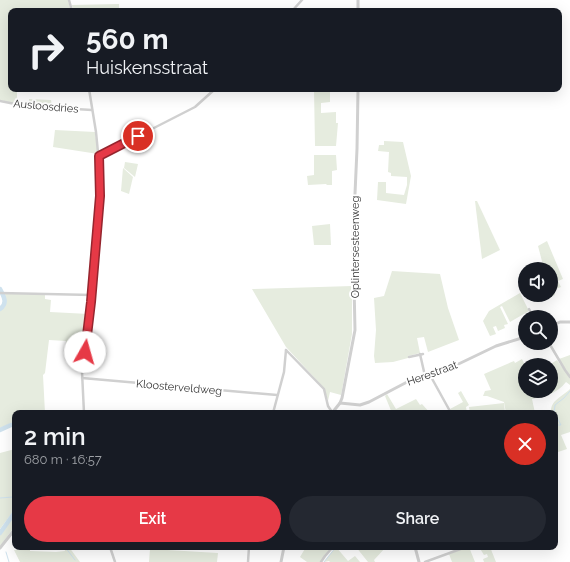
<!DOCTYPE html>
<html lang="en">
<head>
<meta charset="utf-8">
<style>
	body { margin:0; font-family:Raleway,sans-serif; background:#242831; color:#f1f3f6; height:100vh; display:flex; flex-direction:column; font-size:15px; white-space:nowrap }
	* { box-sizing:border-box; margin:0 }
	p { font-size:13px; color:#9ea1a6 }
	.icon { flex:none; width:22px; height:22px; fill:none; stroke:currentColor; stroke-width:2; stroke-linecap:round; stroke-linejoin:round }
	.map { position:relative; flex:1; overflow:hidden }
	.panel { position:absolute; left:12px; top:410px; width:546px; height:140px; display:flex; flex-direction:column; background:#171b24; border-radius:8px; box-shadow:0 4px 16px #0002 }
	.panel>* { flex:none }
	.top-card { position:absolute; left:8px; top:8px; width:554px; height:84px; border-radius:8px; box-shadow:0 4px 16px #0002; background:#171b24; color:#f1f3f6; overflow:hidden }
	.buttons { position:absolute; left:518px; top:262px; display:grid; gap:8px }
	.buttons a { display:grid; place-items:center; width:40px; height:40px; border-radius:50%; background:#171b24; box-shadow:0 4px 16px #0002; font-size:20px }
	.pin { position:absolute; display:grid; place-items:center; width:34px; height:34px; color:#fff; margin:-17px; border:2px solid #fff; border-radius:50%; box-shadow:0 1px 4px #0007 }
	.me { position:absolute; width:44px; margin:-22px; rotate:7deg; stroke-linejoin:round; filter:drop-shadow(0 0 3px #0008) }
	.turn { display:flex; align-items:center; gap:14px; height:84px; padding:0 12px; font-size:18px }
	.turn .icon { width:52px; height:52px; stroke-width:2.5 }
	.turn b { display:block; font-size:28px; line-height:34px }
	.round { display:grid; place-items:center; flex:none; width:42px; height:42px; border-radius:21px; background:#242831 }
	.head { display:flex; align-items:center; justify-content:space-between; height:68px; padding:0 12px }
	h1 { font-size:24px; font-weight:600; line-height:30px }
	.primary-button { display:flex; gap:8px; margin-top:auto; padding:8px 12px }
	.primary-button a { flex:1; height:46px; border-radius:24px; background:#e63946; color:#fff; font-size:16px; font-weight:600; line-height:46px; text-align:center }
	.primary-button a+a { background:#242831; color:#f1f3f6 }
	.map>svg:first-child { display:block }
</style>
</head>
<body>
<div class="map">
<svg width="570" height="562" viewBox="0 0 570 562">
	<rect width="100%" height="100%" fill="#fff"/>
	<g fill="#e6ecdf">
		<polygon points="0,0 68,0 71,11 11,11 11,89 17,89 17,104 0,100"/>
		<polygon points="119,4 119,11 141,11 73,11 72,5"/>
		<polygon points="314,89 330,89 330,102 321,103 321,113 336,112 336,123 338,123 336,146 315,146"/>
		<polygon points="29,99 51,100 52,106 29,105"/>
		<polygon points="55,130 95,132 98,154 53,147"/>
		<polygon points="384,141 403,142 411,176 406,204 377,200 378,182 386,182 386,193 404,195 407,185 407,177 391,176 391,173 388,172 389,152 378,151 379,145 384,145"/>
		<polygon points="314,155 336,155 337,170 332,171 332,185 327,185 326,184 308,185 307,176 314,175"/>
		<polygon points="125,162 138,164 135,177 124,168"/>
		<polygon points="123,168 133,177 129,194 121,191"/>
		<polygon points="475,201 477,201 500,250 482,259"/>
		<polygon points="330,224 331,245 314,245 312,226"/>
		<polygon points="547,241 563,279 558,281 561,287 553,290 555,295 545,300 543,295 551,295 551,269 534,269 543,265 538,246"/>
		<polygon points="392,271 440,274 448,308 459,340 428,352 424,337 417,338 420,353 408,356 408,358 393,362 375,363 374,356 376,330 374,298 384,296"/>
		<polygon points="352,286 352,334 342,390 341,395 330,392 328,401 324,388 286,347 252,289"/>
		<path d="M3 293 45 294V299L51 300 50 312 89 314 83 360 74 359V347H66V341L49 340 45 373 43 375 45 413H15V423H11L0 428V311C7 305 6 301 3 293Z"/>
		<polygon points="520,293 529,311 510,322 502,306 500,307 508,324 504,325 505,328 498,331 496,326 493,327 496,334 490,336 483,321 489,311"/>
		<polygon points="570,355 570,376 559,359"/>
		<path d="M522 359 525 365V391H551V365H549L557 360 570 378V385L566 382C557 394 545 396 532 399L535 413H506L504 402 487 396H483L485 391 491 390 484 374 514 361 515 363Z"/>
		<path d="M570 389V432L561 435 567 449 555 453V413H551C550 400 562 397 570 389Z"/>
		<polygon points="461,391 469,405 466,407 467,413 452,413 450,409 463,402 458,393"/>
		<polygon points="387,394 396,409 416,399 420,405 422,404 430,413 392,413 385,396"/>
		<polygon points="504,403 505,413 470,413 469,407"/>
		<polygon points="15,449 15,509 0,529 0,453"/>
		<polygon points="15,515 15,526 0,546 0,535"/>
		<polygon points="64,547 69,547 80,562 20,562 14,550 30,549 30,551 56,552 65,551"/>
		<polygon points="306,547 315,547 317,549 319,547 332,547 320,562 307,562 300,557"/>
		<polygon points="336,547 348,561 355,556 360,562 330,562 329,561 324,562"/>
		<polygon points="356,547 386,547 374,560 375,562 368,562"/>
		<polygon points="469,547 475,562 452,562 449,554"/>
		<polygon points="479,547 490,547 496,562 484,562 483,559 488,557 487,554 484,555"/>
		<polygon points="150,549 218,553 217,562 149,562"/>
	</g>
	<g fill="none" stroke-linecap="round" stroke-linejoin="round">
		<g stroke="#cfe2ee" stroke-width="1">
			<polyline points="554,413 555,405 564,398 570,391"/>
			<polyline points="555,414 561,425 555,425"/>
			<polyline points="0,498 13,497"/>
			<polyline points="65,547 75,560"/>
			<polyline points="6,552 9,562"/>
			<polyline points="324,562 336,547"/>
		</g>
		<g stroke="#cfe2ee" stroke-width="4.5">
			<path d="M0 289C4 297 8 303 0 309"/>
			<polyline points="0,430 11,425 15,425"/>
			<polyline points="0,533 15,512"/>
		</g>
		<g stroke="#d0d0d0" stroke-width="2.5">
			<polyline points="69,0 72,11"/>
			<polyline points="292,11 302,0"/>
			<polyline points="0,101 25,106 92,110"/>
			<polyline points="99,156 195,107 215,89"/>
			<polyline points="0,293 92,295"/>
			<polyline points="529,309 533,317"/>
			<polyline points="549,343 565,370 570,377"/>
			<polyline points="286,350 324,389 328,406 332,412"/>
			<polyline points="420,354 425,376"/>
			<polyline points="409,357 423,354"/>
			<polyline points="430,375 451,413"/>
			<polyline points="82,378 277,395"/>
			<polyline points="84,413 82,372 91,301 101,183 96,132 89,89"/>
			<polyline points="273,413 284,372 286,350"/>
			<polyline points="110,547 115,562"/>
			<polyline points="248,562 249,547"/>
			<polyline points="321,562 325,556 333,547"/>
			<polyline points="425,562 466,547"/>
		</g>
		<g stroke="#d0d0d0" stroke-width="3">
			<polyline points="358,0 358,11"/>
			<polyline points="551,326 560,322 570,322"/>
			<polyline points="340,403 360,405 369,402 409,381 446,370 496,346 525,337"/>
			<polyline points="332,413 340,403 342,398 355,330 353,238 357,149 358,89"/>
			<polyline points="415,547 419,562"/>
			<polyline points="0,548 15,529"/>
			<polyline points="281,562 284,547"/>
		</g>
	</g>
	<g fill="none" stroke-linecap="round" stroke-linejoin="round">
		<g stroke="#96252e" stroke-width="10">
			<polyline id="route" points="85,352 91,302 100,196 99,156 138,136"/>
		</g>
		<use href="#route" stroke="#e63946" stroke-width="7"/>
	</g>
	<g text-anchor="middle" stroke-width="4" stroke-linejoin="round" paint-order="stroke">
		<g font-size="11" fill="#333" stroke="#fff">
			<text transform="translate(46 106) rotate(5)" y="4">Ausloosdries</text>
			<text transform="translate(355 247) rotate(-90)" y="4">Oplintersesteenweg</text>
			<text transform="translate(432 373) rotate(-20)" y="4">Herestraat</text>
			<text transform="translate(179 387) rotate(5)" y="4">Kloosterveldweg</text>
		</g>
	</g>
</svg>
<div class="buttons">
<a><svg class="icon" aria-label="sound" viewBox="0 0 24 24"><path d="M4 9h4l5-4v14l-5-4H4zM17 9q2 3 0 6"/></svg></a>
<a><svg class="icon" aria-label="search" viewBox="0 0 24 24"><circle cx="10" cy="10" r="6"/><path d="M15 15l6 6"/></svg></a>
<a><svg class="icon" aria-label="layers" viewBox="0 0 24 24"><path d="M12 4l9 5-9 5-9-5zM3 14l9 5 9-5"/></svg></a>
</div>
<div class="pin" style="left:138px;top:136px;background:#d93025"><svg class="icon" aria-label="arrive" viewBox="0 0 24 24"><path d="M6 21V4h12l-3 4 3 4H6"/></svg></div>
<svg class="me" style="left:85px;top:352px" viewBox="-20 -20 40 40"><circle r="19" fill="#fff"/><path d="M0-13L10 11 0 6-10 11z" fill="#e63946"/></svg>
<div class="top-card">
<div class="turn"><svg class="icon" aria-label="right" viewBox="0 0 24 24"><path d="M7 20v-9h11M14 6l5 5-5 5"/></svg><div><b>560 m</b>Huiskensstraat</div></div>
</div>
<section class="panel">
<div class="head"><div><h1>2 min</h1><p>680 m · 16:57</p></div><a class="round" style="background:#d93025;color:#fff"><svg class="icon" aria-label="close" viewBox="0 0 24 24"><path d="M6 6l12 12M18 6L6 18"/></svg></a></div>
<div class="primary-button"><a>Exit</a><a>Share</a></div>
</section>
</div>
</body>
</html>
